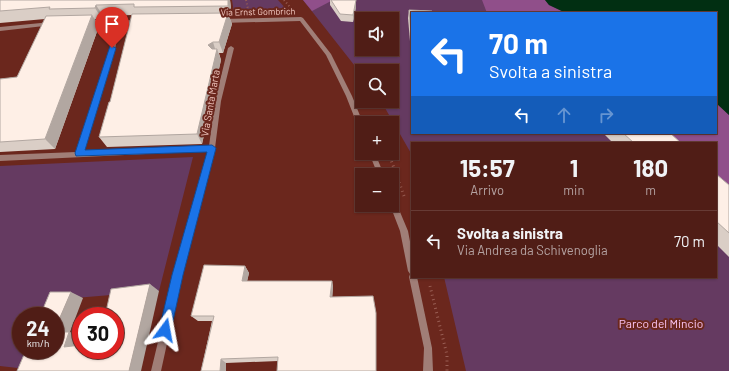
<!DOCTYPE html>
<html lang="it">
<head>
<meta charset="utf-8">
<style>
	body { margin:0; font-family:Barlow,sans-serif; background:#56261f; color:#f1f3f6; height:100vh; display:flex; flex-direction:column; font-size:15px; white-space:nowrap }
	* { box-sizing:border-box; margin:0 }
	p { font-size:13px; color:#b4a2a1 }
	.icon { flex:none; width:22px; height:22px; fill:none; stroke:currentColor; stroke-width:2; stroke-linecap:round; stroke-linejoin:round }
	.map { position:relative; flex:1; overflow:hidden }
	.sheet { position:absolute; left:411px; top:142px; width:306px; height:136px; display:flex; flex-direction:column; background:#501d16; border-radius:0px; box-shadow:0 1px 3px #0004,0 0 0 1px #673b35 }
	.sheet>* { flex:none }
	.guide { position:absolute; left:411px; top:12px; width:306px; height:122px; border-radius:0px; box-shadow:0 1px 3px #0004,0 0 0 1px #673b35; background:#1a73e8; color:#fff; overflow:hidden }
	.buttons { position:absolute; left:355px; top:12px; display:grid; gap:8px }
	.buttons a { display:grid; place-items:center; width:44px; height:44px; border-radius:0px; background:#501d16; box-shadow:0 1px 3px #0004,0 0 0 1px #673b35; font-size:20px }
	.speed { position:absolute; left:12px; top:307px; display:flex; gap:8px; font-size:20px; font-weight:700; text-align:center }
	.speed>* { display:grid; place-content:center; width:52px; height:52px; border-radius:50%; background:#501d16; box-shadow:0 1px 3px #0004,0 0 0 1px #673b35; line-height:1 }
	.speed small { font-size:10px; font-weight:400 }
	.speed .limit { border:6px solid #d22; background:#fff; color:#111 }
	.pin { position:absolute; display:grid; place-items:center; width:34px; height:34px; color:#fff; margin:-41px -17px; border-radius:50% 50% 50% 0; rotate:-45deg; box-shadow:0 0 4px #0007 }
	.pin .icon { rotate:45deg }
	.me { position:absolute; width:44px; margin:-22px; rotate:13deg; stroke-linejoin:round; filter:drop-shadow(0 0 3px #0008) }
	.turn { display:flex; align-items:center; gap:14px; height:84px; padding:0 12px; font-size:18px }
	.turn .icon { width:52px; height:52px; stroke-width:2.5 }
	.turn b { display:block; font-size:28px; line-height:34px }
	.lanes { display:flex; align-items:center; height:38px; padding:0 12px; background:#0003; justify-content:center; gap:20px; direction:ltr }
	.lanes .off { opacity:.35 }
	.eta { display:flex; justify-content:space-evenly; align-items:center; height:68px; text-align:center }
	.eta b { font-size:24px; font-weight:700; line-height:28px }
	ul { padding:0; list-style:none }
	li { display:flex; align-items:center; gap:12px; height:60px; padding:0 12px; border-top:1px solid #673b35 }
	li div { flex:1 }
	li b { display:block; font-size:15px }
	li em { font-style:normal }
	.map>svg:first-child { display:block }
</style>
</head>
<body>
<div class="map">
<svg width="729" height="371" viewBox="0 0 729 371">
	<rect width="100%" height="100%" fill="#6b271d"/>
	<g fill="#653a61" fill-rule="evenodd">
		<polygon points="232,0 278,0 287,10 234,13"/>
		<path d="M303 0H729V371H466L444 277H716V143H412V155L381 101H392V71H362V75ZM412 13H716V133H412ZM362 19H392V49H362Z"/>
		<polygon points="193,157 159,291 63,299 55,316 21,316 21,350 43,350 35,370 0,366 0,166"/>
	</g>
	<g fill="#904f8a">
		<polygon points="303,0 333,0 312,11"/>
		<polygon points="482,0 545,0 549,5 566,13 487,13"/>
		<polygon points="716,103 729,115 729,204 716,192 716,143 660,143 649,133 716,133"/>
	</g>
	<polygon fill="#012f12" points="545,0 729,0 729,115 716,103 716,13 566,13 549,5"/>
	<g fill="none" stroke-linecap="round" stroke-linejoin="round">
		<g stroke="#995e54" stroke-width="2" stroke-dasharray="1 2.5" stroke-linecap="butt">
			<polyline points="246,0 248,9"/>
			<polyline points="284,0 290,7"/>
			<polyline points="389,153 391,158"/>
		</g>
		<g stroke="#995e54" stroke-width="3" stroke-dasharray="1 3.5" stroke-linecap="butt">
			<polyline points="390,157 404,196"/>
			<polyline points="430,286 447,355 447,371"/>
		</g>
		<g fill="#a07e77" fill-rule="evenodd">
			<polygon points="301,17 303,18 331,54 352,96 363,123 362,131 359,129 346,96 326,55 300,21 221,23 218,21 221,19"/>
			<polygon points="139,20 142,22 141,23 121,24 112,61 83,151 209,146 215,101 228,48 231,46 234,48 221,101 215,148 182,275 161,371 151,371 174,275 208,151 0,161 0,155 76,152 106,61 116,24 89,25 86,23 89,21"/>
			<polygon points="51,22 54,24 53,25 0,31 0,27"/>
			<polygon points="369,153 375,153 384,175 378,175"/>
			<polygon points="392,199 395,200 408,231 412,252 412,277 417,277 432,348 433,371 423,371 424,348 409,277 410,274 408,271 400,231 390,205 392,205"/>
		</g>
	</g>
	<g fill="#dacec6">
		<polygon points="0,0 230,0 232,17 229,17 232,24 223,53 219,53 221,60 202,144 107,147 99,137 110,102 132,15 103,16 102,19 95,19 99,26 55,149 0,152 0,79 17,77 45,19 0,23"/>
		<polygon points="330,0 348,0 356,7 353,22 341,21 330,5"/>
		<polygon points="409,10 412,13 412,53 411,53 408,18"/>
		<polygon points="603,133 670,133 681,143 613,143"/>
		<polygon points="716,174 729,185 729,257 716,244"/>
		<polygon points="245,266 249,273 247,281 332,281 333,287 332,297 278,361 226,363 226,371 201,371 212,321 198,321 191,316"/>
	</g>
	<g fill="#b2a7a1">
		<polygon points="228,0 230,0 232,17 228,6"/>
		<polygon points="356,0 356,7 353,22 353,15"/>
		<polygon points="96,5 103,16 102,19 95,8"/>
		<polygon points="228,13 232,24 223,53 219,42"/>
		<polygon points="92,15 99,26 55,149 45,139"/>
		<polygon points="213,42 216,52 217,49 221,60 202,144 197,134 208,45"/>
		<polygon points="245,266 249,273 246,286 242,281"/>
		<polygon points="332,281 333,287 332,303 330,297"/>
		<polygon points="150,284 159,291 141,371 129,371"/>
		<polygon points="71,292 83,298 70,332 81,336 81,340 77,351 64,347 55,333 55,329"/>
		<polygon points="221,359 226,363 226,371 220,371"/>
	</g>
	<g fill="#feefe6" stroke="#b2a7a1">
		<polygon points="0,0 228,0 228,6 134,7 134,4 96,5 95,8 49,9 50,7 0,11"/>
		<polygon points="331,0 356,0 353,15 340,14"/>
		<polygon points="409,10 432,11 432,13 412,13 412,45"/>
		<polygon points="228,13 219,42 213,42 208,45 212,49 217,49 197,134 99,137 109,102 110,102 132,14"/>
		<polygon points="92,15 45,139 0,142 0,79 17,77 46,16"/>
		<polygon points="623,133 670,133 681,143 634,143"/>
		<polygon points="716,174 729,185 729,233 716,221"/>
		<polygon points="204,265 245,266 242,281 332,281 330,297 373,296 376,313 376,371 277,371 278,357 221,359 220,371 201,371 214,316 191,316"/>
		<polygon points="150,284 129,371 17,371 26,350 55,350 55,332 69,332 64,347 81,345 81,350 115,350 115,316 105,316 111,289"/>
		<polygon points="50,292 71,292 55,329 55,316 40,316"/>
	</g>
	<polygon fill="#1a73e8" stroke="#114b97" points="110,46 112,46 116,48 85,150 212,145 216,148 183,275 171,330 169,334 165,335 161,334 159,330 172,275 207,152 76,156 75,153"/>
	<g text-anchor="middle" stroke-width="4" stroke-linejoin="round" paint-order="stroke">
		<g font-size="9" fill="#f2c8c0" stroke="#6b271d">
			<text transform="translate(258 12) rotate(-1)" y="3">Via Ernst Gombrich</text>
		</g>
		<g font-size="10" fill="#f2c8c0" stroke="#6b271d">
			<text transform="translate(210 103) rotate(-80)" y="4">Via Santa Marta</text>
		</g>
		<g font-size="12" fill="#fbc4f4" stroke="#6b271d">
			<text x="661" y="328">Parco del Mincio</text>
		</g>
	</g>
</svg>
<div class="buttons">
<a><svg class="icon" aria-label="sound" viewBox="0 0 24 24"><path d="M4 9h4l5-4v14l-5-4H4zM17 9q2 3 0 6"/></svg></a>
<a><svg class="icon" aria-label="search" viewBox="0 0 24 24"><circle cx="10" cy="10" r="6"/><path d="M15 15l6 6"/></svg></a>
<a>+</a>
<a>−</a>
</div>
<div class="speed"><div>24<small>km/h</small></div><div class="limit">30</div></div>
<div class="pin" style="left:112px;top:48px;background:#d93025"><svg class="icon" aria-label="arrive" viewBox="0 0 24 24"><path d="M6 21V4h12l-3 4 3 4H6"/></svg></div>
<svg class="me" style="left:165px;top:330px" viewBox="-20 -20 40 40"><path d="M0-17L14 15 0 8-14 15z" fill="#1a73e8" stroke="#fff" stroke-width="4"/></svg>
<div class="guide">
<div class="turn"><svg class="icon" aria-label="left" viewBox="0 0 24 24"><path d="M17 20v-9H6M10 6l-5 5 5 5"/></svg><div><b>70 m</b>Svolta a sinistra</div></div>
<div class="lanes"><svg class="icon" aria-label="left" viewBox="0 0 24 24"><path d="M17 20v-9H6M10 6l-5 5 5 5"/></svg><svg class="icon off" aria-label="ahead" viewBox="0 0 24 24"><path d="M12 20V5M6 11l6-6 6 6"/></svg><svg class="icon off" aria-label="right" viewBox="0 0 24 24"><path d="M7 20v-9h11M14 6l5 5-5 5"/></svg></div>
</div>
<section class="sheet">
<div class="eta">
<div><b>15:57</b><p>Arrivo</p></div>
<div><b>1</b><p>min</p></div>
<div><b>180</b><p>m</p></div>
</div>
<ul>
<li><svg class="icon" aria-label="left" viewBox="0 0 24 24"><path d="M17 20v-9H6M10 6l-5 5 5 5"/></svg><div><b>Svolta a sinistra</b><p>Via Andrea da Schivenoglia</p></div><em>70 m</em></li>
</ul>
</section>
</div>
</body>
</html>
